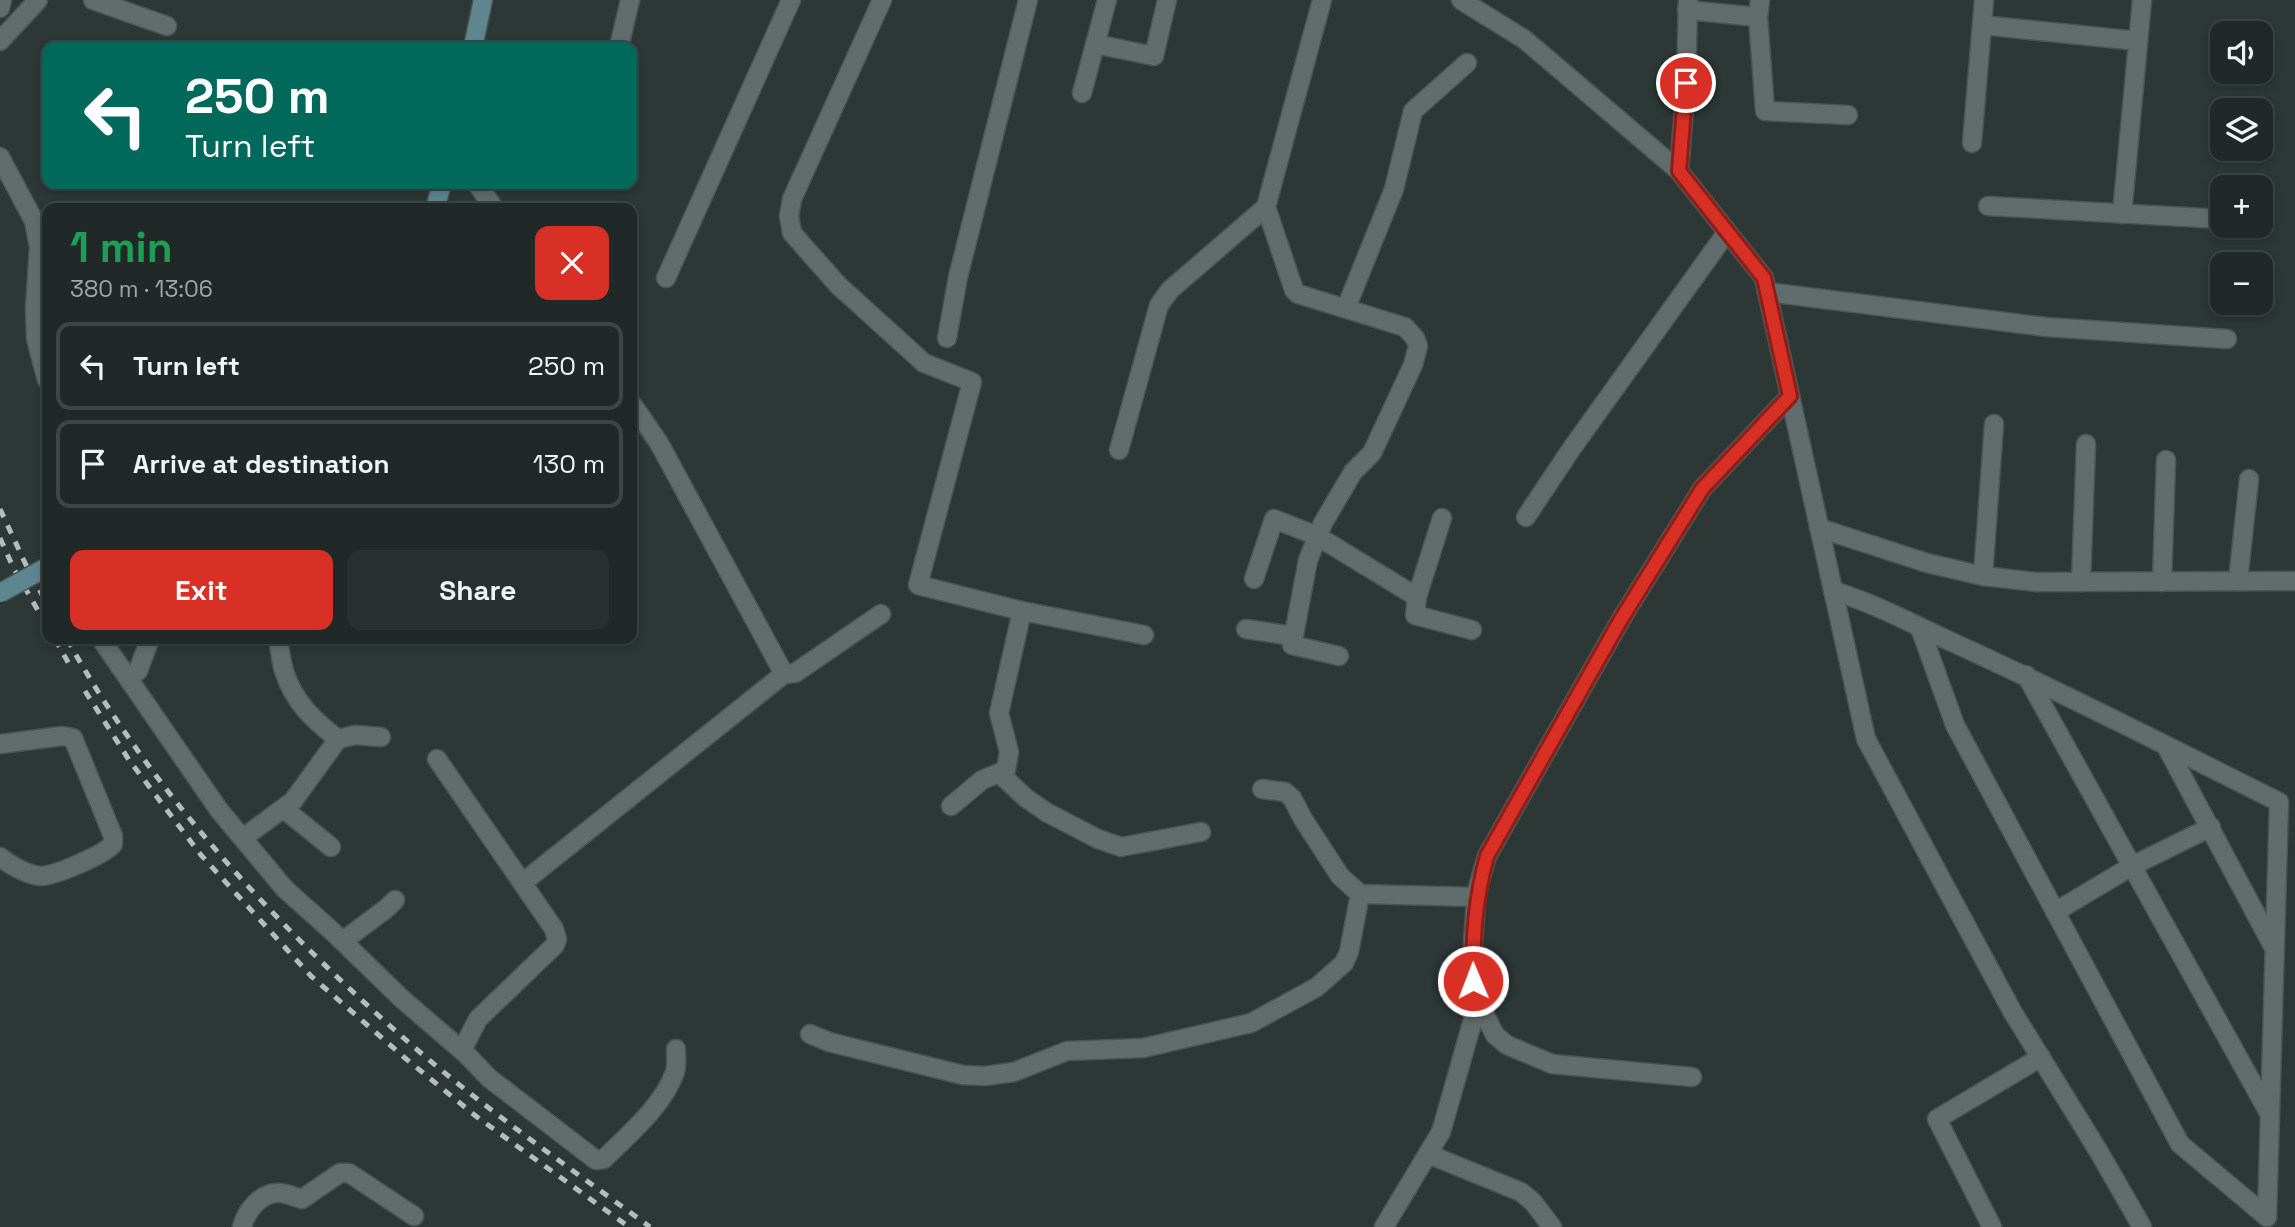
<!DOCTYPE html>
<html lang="en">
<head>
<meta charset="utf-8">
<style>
	body { margin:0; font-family:"Space Grotesk",sans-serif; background:#293130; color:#f1f3f6; height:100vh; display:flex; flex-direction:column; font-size:26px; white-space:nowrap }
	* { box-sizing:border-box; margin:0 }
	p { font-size:23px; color:#a2a6a8 }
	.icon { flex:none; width:38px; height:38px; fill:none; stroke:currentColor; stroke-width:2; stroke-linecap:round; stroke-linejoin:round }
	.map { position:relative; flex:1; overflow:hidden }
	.details { position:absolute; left:42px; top:203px; width:595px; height:441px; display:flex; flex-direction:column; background:#212928; border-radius:14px; box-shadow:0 4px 10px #0003,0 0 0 2px #3e4545 }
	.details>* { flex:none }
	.banner { position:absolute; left:42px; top:42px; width:595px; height:147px; border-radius:14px; box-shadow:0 4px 10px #0003,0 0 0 2px #3e4545; background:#00695c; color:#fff; overflow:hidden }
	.tools { position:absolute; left:2210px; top:21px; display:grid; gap:14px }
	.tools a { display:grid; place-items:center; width:63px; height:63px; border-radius:14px; background:#212928; box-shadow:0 4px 10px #0003,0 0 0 2px #3e4545; font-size:35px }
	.pin { position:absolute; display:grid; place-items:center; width:60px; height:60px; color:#fff; margin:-30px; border:4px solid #fff; border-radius:50%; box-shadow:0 2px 7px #0007 }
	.me { position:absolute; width:77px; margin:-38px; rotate:359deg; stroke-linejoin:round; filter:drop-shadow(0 0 5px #0008) }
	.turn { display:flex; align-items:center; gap:24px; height:147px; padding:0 28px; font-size:32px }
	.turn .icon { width:91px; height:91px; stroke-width:2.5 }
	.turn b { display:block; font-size:49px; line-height:60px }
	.round { display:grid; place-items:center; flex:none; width:74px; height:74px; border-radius:14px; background:#293130 }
	.overview { display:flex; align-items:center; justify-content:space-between; height:119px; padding:0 28px }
	h1 { font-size:42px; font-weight:800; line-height:52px; color:#1e9e55 }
	.primary-button { display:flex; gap:14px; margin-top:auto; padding:14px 28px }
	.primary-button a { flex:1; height:80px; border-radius:14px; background:#d93025; color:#fff; font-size:28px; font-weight:800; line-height:80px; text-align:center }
	.primary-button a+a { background:#293130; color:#f1f3f6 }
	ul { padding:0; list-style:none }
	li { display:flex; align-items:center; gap:21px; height:88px; margin:0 14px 10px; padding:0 14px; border:4px solid #3e4545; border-radius:14px }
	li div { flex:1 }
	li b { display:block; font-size:26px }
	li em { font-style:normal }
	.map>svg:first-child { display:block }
</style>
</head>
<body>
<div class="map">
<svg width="2295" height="1227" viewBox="0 0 2295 1227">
	<rect width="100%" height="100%" fill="#2c3736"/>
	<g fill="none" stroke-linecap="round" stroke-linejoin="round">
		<g stroke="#4b5454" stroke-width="21">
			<g id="street">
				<polyline points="93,0 167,26"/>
				<polyline points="882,0 792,199 789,216 792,233 838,285 924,363 972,382 918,585 1022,611 1144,635"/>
				<polyline points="1322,0 1266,207 1294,290 1298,294 1405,327 1415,338 1418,346 1413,365 1372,453 1353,472 1323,523 1308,560 1292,645 1339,656"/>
				<polyline points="1461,0 1524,39 1679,171 1764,278 1866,739 2012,1011 2099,1152 2142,1227"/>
				<polyline points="1760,0 1758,17 1765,111 1848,115"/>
				<polyline points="0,8 2,0"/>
				<polyline points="1687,10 1758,17"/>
				<polyline points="1982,25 2138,41"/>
				<polyline points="0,41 38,0"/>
				<polyline points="1095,44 1154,56 1167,0"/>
				<polyline points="619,47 630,0"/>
				<polyline points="1082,93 1107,0"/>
				<polyline points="1972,143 1984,0"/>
				<polyline points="0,157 34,221 39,247 35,308 36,339 47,380"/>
				<polyline points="1679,171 1686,83 1688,0"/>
				<polyline points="477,184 494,208"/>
				<polyline points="1988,206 2222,219"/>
				<polyline points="2122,214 2142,0"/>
				<polyline points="666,278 791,0"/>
				<polyline points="1767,292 2046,327 2227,339"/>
				<polyline points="1346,308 1394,189 1413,111 1467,63"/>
				<polyline points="947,338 958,277 1028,0"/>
				<polyline points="632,404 659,443 784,674"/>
				<polyline points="1119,450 1159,305 1170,290 1266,207"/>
				<polyline points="1526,517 1572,448 1727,232"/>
				<polyline points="1442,518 1417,597 1415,615 1472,630"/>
				<polyline points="1819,528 1927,563 1983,576 2036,582 2295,581"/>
				<polyline points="1983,576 1994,424"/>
				<polyline points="1254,579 1274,519 1317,536 1417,597"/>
				<polyline points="2238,581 2249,479"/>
				<polyline points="2081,582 2086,444"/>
				<polyline points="2162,582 2166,460"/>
				<path d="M1833 591C1875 603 1914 625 1954 643 2064 693 2171 748 2279 802L2267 1217"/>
				<polyline points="1920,628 1955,725 2180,1144 2267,1217"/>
				<polyline points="1246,629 1293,636"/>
				<path d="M101 639 219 810 285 889 333 932 401 998 466 1054 489 1078 596 1160 604 1159C629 1134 663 1106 675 1072 677 1065 676 1056 676 1049"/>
				<path d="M278 639C280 649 281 661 284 671 294 702 313 720 338 739"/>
				<polyline points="2026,675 2269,1113"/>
				<polyline points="129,678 138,671 150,639"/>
				<path d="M0 744 62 736 73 738 113 836V844C104 855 54 876 41 876 27 875 10 865 0 857"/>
				<polyline points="2166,746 2273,946"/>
				<polyline points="437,759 554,929 557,939 555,945 478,1019 462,1050"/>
				<polyline points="1000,774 1026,798 1046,812 1098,839 1121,847 1201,832"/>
				<polyline points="1262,789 1285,792 1292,798 1303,819 1340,876 1360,894 1476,897"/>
				<polyline points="951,806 982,780 1006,770 1009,752 999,713 1022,611"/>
				<polyline points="284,809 331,847"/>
				<polyline points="243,838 293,801 338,739 355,735 381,737"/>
				<polyline points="531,876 784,674 795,673 881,614"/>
				<polyline points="2055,912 2132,866 2211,827"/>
				<polyline points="343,941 387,908 395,900"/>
				<polyline points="810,1034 829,1042 963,1075 985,1076 1014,1072 1067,1051 1143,1048 1251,1023 1317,987 1344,963 1349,952 1360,894"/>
				<polyline points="1692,1077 1552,1064 1507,1045 1495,1035 1478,1002 1473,981 1473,941 1477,891 1487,856 1620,621 1702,489 1790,396"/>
				<polyline points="1428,1154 1521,1192 1533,1202 1552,1227"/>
				<path d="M242 1227C246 1211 261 1192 279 1193 287 1193 294 1197 302 1199L340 1173H349L414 1216"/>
				<polyline points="1384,1227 1441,1132 1478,1002"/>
				<polyline points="1992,1227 1937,1119 2041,1057"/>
			</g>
		</g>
		<g stroke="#4b5454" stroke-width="21">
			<g id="secondary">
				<polyline points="473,47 483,0"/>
				<polyline points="435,208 442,184"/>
			</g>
		</g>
		<use href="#street" stroke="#616d6c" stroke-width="18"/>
		<use href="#secondary" stroke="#5e8691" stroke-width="18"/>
		<g stroke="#b5bcbb" stroke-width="5" stroke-dasharray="9 9" stroke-linecap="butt">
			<polyline points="0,509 26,565 47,604"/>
			<polyline points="0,538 14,569 47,626"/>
			<polyline points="55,639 69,664"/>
			<path d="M67 639C154 796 280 930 414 1047 489 1112 570 1168 650 1227"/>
			<polyline points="85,691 129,760 201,855 311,976 405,1058 477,1117 629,1227"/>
		</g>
		<g stroke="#4b5454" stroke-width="21" stroke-linecap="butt">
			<polyline id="secondary-bridge" points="0,593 47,567"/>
		</g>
		<use href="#secondary-bridge" stroke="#5e8691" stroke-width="18"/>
	</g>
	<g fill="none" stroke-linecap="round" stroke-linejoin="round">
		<g stroke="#8d1f18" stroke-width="18">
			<path id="route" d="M1473 981C1473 936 1475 900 1487 856L1620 621 1702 489 1790 396 1764 278 1679 171 1686 83"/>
		</g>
		<use href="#route" stroke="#d93025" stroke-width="12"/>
	</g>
</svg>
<div class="tools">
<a><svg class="icon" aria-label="sound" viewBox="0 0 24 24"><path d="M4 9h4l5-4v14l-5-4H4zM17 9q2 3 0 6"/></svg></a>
<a><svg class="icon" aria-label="layers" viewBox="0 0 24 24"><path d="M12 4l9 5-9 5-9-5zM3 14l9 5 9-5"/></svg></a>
<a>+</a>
<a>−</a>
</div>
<div class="pin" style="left:1686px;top:83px;background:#d93025"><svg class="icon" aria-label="arrive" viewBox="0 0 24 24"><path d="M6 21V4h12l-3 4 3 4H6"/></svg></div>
<svg class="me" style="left:1473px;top:981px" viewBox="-20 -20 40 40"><circle r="17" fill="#d93025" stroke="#fff" stroke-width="3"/><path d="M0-11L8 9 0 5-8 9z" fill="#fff"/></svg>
<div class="banner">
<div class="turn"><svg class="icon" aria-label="left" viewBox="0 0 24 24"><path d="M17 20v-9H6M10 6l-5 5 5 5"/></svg><div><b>250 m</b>Turn left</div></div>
</div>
<section class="details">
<div class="overview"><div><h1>1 min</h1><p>380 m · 13:06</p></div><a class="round" style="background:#d93025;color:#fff"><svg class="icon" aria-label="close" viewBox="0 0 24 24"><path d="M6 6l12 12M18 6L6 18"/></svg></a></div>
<ul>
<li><svg class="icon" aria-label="left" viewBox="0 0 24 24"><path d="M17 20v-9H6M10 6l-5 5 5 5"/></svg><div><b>Turn left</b></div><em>250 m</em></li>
<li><svg class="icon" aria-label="arrive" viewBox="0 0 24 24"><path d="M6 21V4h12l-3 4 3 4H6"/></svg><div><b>Arrive at destination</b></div><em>130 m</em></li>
</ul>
<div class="primary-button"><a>Exit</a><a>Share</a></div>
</section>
</div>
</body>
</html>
